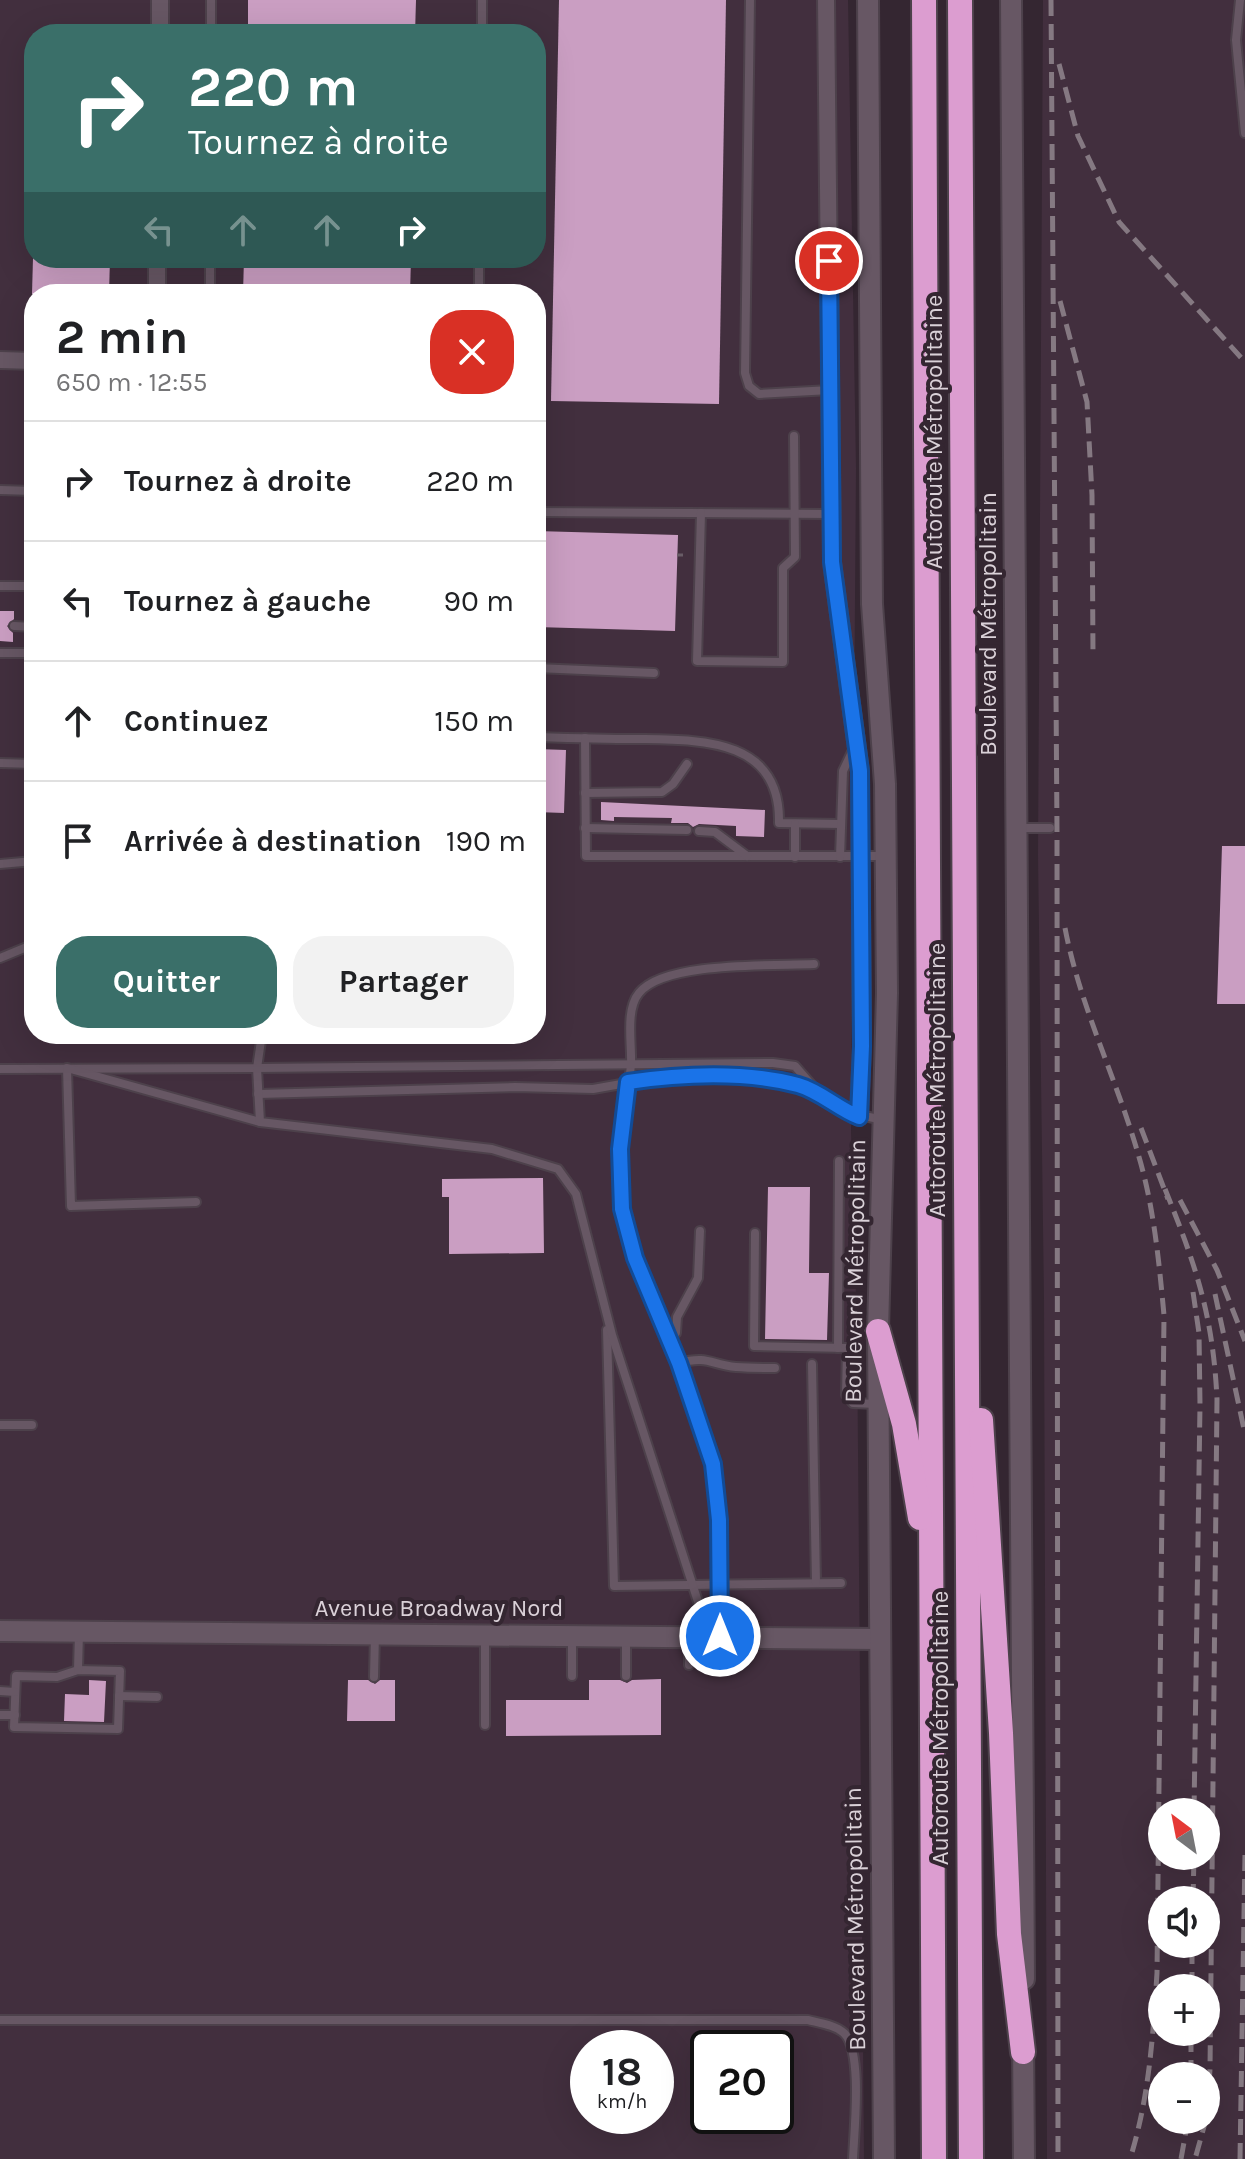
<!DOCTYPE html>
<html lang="fr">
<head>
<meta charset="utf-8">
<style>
	body { margin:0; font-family:Karla,sans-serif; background:#f2f2f2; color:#202124; height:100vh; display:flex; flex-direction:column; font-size:30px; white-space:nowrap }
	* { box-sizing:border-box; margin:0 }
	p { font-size:26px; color:#757577 }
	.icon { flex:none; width:44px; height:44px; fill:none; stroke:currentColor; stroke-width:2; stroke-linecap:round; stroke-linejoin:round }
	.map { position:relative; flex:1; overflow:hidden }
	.details { position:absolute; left:24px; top:284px; width:522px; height:760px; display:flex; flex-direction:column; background:#fff; border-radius:32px; box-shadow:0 8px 32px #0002 }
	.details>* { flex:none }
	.guide { position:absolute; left:24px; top:24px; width:522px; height:244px; border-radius:32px; box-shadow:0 8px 32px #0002; background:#3a6f69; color:#fff; overflow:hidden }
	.needle { width:52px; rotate:328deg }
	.controls { position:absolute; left:1148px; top:1798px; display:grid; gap:16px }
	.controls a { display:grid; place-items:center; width:72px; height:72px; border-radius:50%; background:#fff; box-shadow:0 8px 32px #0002; font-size:40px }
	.speed { position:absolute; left:570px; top:2030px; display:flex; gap:16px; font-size:40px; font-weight:700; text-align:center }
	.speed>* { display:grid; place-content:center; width:104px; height:104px; border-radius:50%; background:#fff; box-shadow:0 8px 32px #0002; line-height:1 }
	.speed small { font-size:20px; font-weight:400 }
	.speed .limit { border:4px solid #111; border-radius:12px; background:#fff; color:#111 }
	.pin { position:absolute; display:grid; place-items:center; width:68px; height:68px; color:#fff; margin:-34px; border:4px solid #fff; border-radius:50%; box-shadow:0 2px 8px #0007 }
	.me { position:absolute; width:88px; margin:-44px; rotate:0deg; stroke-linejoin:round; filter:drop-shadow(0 0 6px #0008) }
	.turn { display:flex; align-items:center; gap:28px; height:168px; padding:0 32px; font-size:36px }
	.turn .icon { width:104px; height:104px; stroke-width:2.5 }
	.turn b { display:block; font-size:56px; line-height:68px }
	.lanes { display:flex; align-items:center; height:76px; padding:0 32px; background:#0003; justify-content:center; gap:40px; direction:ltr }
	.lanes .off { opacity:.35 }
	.round { display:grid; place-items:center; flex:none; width:84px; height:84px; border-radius:32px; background:#f2f2f2 }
	.head { display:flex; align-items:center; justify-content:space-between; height:136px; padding:0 32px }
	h1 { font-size:48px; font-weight:700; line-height:60px }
	.button { display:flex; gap:16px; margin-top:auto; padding:16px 32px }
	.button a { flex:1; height:92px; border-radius:32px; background:#3a6f69; color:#fff; font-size:32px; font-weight:700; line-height:92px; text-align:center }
	.button a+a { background:#f2f2f2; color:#202124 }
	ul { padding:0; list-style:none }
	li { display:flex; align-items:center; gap:24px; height:120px; padding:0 32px; border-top:2px solid #e0e0e0 }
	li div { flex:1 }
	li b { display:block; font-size:30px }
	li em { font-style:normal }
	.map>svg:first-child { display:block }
</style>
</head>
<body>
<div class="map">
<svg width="1245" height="2159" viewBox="0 0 1245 2159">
	<rect width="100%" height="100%" fill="#342631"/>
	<g fill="#422f3e" fill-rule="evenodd">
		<path d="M0 0H848L856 468 851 1132 857 1330 864 2159H0ZM34 34H536V258H34ZM34 294H536V1034H34ZM588 2048H656V2116H588ZM708 2048H776V2116H708Z"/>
		<path d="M1043 0H1245V2159H1047L1044 1299 1038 855ZM1162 1812H1206V1856H1162ZM1162 1900H1206V1944H1162ZM1162 1988H1206V2032H1162ZM1162 2076H1206V2120H1162Z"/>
	</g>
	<g fill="#ca9ec2">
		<polygon points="248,0 416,0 415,34 248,34"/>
		<polygon points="559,0 726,0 719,404 551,401"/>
		<polygon points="33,258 110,258 109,294 32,294"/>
		<polygon points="244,258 411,258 410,294 243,294"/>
		<polygon points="536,531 678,535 675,631 536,627"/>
		<polygon points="0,611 14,611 14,619 7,626 13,633 13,642 0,641"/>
		<polygon points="536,749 566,750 564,813 536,812"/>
		<polygon points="601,802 765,810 764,837 736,836 736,826 699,824 693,827 688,823 671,823 672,818 614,817 614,821 601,820"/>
		<polygon points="1222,846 1245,846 1245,1004 1217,1004"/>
		<polygon points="543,1178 544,1253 449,1254 449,1197 442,1197 442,1179"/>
		<polygon points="768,1187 810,1187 809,1273 829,1273 827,1340 765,1339"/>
		<polygon points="661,1679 661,1735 506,1736 506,1700 589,1700 589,1680 620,1680 627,1683 632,1680"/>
		<polygon points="89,1680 106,1681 104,1722 64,1721 65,1694 89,1695"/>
		<polygon points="348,1680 368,1680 375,1684 380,1680 395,1680 395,1721 347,1721"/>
	</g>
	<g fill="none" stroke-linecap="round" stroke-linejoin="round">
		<g stroke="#4d414b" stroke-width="12">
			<g id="service">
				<polyline points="750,0 745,373 749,386 759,394 830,390"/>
				<polyline points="1240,0 1236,40 1245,133"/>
				<polyline points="211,34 211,0"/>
				<polyline points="482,34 482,0"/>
				<polyline points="210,294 210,258"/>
				<polyline points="479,294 479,258"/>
				<polyline points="0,490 34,491"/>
				<polyline points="536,512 831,514"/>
				<polyline points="701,513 697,661 783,662 783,568 795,557 794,436"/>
				<polyline points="0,586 34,586"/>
				<polyline points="14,626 34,627"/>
				<polyline points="0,653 34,653"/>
				<polyline points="536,668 654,673"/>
				<path d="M536 737C569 738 602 739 636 739 699 740 781 737 779 823L841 824"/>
				<polyline points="585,738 586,856 885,856"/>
				<polyline points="0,763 34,764"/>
				<polyline points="585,793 662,792 673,784 687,764"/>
				<polyline points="795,824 795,857"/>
				<polyline points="585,828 687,830"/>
				<polyline points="1018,828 1050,828"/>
				<polyline points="699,831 715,832 747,856"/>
				<polyline points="840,857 843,771 853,750"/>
				<polyline points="0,864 34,861"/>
				<polyline points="0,958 34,944"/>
				<polyline points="0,1069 257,1068 262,1034"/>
				<polyline points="258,1094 515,1087 593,1089 655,1078 734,1078 797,1085 849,1113 884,1120"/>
				<polyline points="196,1202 71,1206 67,1068 260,1122"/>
				<polyline points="755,1233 754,1346 847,1348 846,1395 853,1403 876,1404"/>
				<polyline points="607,1330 614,1586 841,1583"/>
				<polyline points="669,1339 676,1333 677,1317 698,1278 700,1231"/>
				<polyline points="838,1348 839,1161"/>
				<path d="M679 1363C709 1355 711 1365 736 1367 749 1368 762 1368 775 1368"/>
				<polyline points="812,1364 816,1583"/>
				<polyline points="0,1425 32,1425"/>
				<path d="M719 1635C719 1580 725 1520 713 1466 700 1409 675 1354 653 1301 641 1271 627 1241 622 1209 613 1161 627 1112 631 1064 632 1044 625 1010 639 993 664 961 773 966 814 964"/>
				<polyline points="572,1636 572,1676"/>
				<polyline points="702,1636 701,1611 612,1335 576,1194 558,1169 492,1149 260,1122 257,1068 773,1063 795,1066 822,1097"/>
				<polyline points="689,1638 689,1665"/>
				<polygon points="78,1670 120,1671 118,1729 14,1727 16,1676 57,1677"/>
				<polyline points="78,1670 79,1632"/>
				<polyline points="626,1676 626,1637"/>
				<polyline points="374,1677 375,1633"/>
				<polyline points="0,1691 15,1692"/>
				<polyline points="119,1696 157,1697"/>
				<polyline points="0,1715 15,1715"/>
				<polyline points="485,1725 485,1638"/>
				<path d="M0 2020H808C820 2023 835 2025 844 2033 863 2051 854 2132 853 2159"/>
			</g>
		</g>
		<g stroke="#4d414b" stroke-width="20">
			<g id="minor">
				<polyline points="826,0 832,562 860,771 862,1046 859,1117"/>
				<polyline points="160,34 160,0"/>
				<polyline points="157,294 157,258"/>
				<polyline points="0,360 34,361"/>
			</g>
		</g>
		<g stroke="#4d414b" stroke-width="24">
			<polyline id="tertiary" points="0,1631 879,1639"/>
		</g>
		<g stroke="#4d414b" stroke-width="24">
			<g id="secondary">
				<polyline points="868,0 872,604 885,784 887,993 878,1331 884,2159"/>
				<polyline points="1011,0 1024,1979"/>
				<polyline points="1023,2039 1024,2159"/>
			</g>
		</g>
		<g stroke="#4d414b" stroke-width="28">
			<g id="motorway">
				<polyline points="924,0 934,2159"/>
				<polyline points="960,0 971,2159"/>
				<polyline points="878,1331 904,1424 920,1518"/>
				<polyline points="981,1420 1001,1733 1009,1934 1023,2052"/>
			</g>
		</g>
		<polyline stroke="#685c66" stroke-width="3" stroke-dasharray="6 6" stroke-linecap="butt" points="677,555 689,555"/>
		<use href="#service" stroke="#675764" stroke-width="8"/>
		<use href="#minor" stroke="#675764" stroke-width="16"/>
		<use href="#tertiary" stroke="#675764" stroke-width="20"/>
		<use href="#secondary" stroke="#675764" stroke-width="20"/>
		<use href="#motorway" stroke="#dc9dd0" stroke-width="24"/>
		<g stroke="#857982" stroke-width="5" stroke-dasharray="16 8" stroke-linecap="butt">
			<polyline points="1051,0 1057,831 1058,2159"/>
			<polyline points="1059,64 1078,136 1119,222 1245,362"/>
			<polyline points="1060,301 1087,402 1092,495 1093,655"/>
			<path d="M1065 928C1080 1007 1117 1079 1139 1157 1154 1208 1159 1262 1164 1315L1157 1973C1153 2037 1149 2098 1130 2159"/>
			<polyline points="1141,1128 1168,1199"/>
			<path d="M1165 1189C1196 1266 1213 1315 1217 1399L1210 2069 1207 2116 1195 2159"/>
			<polyline points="1180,1200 1217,1270 1245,1341"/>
			<polyline points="1193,1292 1199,1333 1200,1405 1194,1812"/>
			<polyline points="1215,1294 1245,1434"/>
			<polyline points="1193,1900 1194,1856"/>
			<polyline points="1192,1988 1192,1944"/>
			<polyline points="1191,2076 1191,2032"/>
			<polyline points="1181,2159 1188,2120"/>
			<polyline points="1240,2159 1245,1854"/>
		</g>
	</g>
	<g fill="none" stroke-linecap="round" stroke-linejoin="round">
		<g stroke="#114b97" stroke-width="20">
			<path id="route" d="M720 1636 719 1520 713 1464 679 1363 635 1258 622 1209 620 1149 628 1082C681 1074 746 1071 798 1085 820 1091 838 1109 859 1117L862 1046 860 771 832 562 829 261"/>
		</g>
		<use href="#route" stroke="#1a73e8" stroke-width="14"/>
	</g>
	<g text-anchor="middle" stroke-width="8" stroke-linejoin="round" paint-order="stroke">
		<g font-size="24" fill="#dad1d8" stroke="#342631">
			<text transform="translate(934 432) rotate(-90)" y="8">Autoroute Métropolitaine</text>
			<text transform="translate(988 624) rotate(-90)" y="8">Boulevard Métropolitain</text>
			<text transform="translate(937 1080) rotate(-90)" y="8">Autoroute Métropolitaine</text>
			<text transform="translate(855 1271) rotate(-89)" y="8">Boulevard Métropolitain</text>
			<text x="439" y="1616">Avenue Broadway Nord</text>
			<text transform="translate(940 1728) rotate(-90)" y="8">Autoroute Métropolitaine</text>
			<text transform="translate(855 1919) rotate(-91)" y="8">Boulevard Métropolitain</text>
		</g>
	</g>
</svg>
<div class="controls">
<a><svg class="needle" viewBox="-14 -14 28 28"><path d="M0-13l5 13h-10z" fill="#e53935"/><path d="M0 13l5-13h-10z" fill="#757577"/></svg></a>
<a><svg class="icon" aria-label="sound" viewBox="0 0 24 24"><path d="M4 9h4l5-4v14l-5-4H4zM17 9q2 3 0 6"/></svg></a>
<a>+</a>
<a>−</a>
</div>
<div class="speed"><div>18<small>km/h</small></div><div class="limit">20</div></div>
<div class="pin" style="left:829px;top:261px;background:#d93025"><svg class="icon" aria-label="arrive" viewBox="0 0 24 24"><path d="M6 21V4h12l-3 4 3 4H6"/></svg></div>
<svg class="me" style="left:720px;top:1636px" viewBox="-20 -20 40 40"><circle r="17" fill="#1a73e8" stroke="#fff" stroke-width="3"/><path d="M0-11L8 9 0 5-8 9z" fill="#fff"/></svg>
<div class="guide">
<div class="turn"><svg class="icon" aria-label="right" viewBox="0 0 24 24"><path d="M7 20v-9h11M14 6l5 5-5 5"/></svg><div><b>220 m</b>Tournez à droite</div></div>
<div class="lanes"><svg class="icon off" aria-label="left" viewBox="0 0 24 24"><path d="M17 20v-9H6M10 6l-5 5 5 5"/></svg><svg class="icon off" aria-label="ahead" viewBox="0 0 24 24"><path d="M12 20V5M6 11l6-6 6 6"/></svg><svg class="icon off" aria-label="ahead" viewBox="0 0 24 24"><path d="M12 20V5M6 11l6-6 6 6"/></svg><svg class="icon" aria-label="right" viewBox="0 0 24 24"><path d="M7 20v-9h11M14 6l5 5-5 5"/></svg></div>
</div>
<section class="details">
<div class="head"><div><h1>2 min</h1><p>650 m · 12:55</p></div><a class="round" style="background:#d93025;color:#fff"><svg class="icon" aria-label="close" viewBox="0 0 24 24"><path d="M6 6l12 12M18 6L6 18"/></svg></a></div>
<ul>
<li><svg class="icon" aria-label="right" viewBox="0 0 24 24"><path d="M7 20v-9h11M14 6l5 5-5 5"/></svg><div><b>Tournez à droite</b></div><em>220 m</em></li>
<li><svg class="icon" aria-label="left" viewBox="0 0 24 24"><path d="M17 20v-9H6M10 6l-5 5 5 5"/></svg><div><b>Tournez à gauche</b></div><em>90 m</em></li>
<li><svg class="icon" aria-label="ahead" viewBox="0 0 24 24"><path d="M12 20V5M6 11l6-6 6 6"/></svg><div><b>Continuez</b></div><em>150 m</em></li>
<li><svg class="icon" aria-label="arrive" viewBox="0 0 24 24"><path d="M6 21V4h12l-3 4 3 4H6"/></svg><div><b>Arrivée à destination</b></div><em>190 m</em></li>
</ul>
<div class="button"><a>Quitter</a><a>Partager</a></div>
</section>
</div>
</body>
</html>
